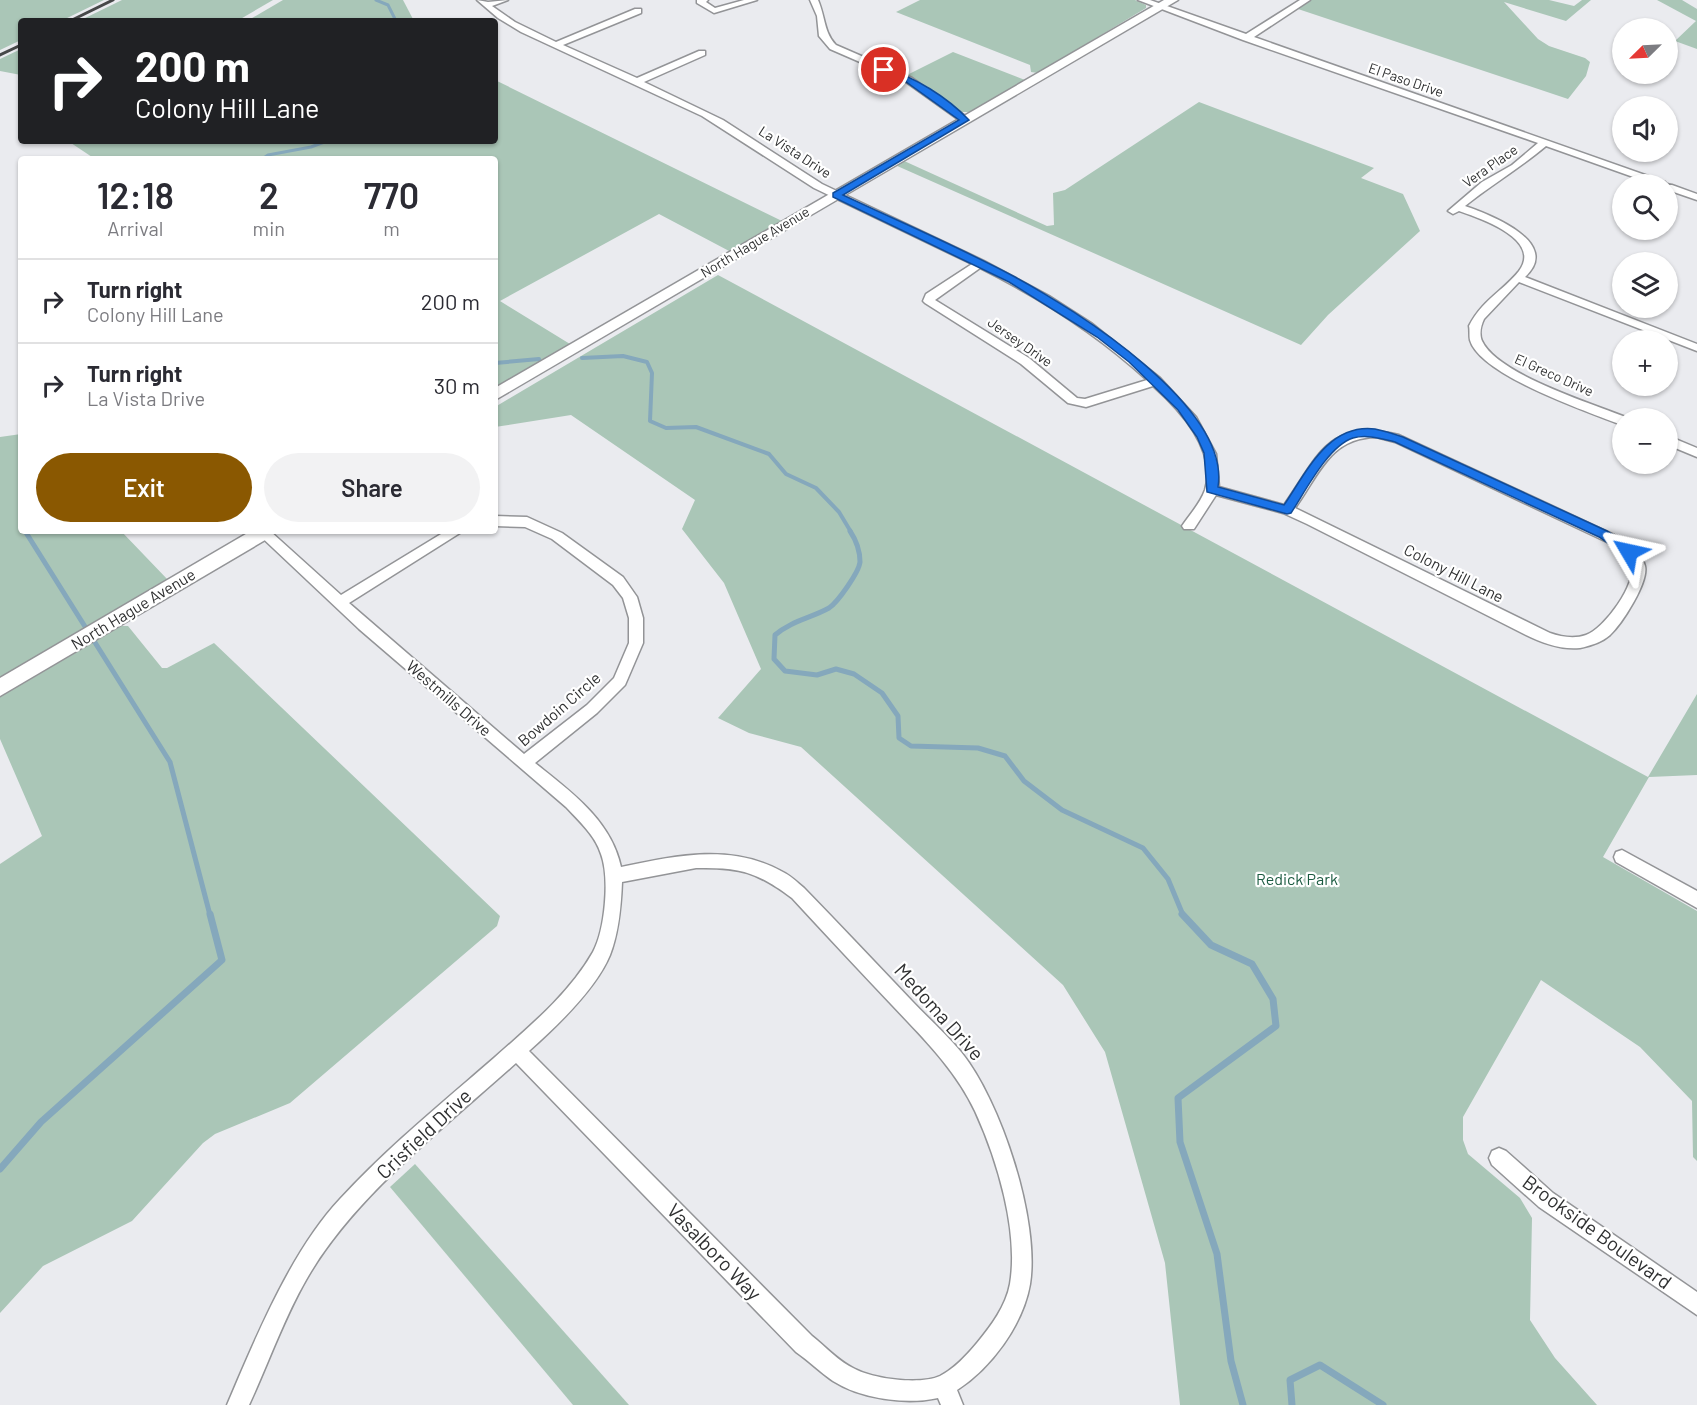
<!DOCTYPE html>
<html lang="en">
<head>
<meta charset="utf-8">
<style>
	body { margin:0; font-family:Barlow,sans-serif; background:#f2f2f3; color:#2b2b33; height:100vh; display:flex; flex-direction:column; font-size:22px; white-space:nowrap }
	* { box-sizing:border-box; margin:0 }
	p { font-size:20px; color:#7c7c81 }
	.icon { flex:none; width:33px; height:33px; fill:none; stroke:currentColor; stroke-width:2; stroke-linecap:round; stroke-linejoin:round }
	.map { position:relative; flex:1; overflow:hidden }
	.drawer { position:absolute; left:18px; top:156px; width:480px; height:378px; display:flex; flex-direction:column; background:#fff; border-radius:6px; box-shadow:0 2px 4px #0004 }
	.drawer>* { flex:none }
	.guide { position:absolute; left:18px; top:18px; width:480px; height:126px; border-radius:6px; box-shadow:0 2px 4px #0004; background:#202124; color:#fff; overflow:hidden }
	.needle { width:39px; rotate:246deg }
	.buttons { position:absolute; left:1612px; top:18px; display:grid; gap:12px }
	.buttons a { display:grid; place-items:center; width:66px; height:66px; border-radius:50%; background:#fff; box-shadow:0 2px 4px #0004; font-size:30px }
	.pin { position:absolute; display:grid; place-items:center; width:51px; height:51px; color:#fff; margin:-26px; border:3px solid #fff; border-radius:50%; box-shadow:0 2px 6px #0007 }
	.me { position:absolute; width:66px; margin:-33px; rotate:306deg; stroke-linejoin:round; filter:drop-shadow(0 0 4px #0008) }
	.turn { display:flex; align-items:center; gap:21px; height:126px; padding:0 18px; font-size:27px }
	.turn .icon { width:78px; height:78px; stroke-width:2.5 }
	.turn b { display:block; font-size:42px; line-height:51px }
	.eta { display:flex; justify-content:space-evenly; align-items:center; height:102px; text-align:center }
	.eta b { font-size:36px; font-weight:600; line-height:42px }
	.cta { display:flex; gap:12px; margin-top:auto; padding:12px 18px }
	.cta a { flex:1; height:69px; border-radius:36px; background:#8a5801; color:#fff; font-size:24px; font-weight:600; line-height:69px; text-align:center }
	.cta a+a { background:#f2f2f3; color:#2b2b33 }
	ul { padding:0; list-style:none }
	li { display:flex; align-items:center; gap:18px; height:84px; padding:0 18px; border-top:2px solid #e1e1e2 }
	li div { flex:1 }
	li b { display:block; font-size:22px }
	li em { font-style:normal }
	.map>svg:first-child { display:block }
</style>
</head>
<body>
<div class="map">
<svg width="1697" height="1405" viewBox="0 0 1697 1405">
	<rect width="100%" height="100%" fill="#eaebef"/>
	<g fill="#aac6b7">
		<polygon points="0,0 104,0 61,21 21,21 21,40 0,50"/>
		<polygon points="122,0 273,0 237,21 79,21"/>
		<polygon points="283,0 403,0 414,21 247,21"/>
		<polygon points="920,0 1135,0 1146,5 1146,8 1038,73 1031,72 1030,65 896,12"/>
		<polygon points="1309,0 1549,0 1574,6 1582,0 1591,0 1566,21 1504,2 1538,39 1549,46 1585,58 1590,62 1586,76 1568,99 1295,8"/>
		<polygon points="1657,0 1682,0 1697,9 1697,49 1675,41 1696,21"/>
		<polygon points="21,49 21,75 0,71 0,59"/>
		<polygon points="953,52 1025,80 970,112 959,112 928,87 905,76"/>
		<polygon points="495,80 782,221 731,252 659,214 500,301 570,344 495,388 495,159 95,159 68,141 495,141"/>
		<polygon points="1199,102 1374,168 1361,178 1403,194 1420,231 1328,315 1301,345 895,165 902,160 1047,226 1054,225 1053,193 1065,190"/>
		<polygon points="718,275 1648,777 1697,694 1697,775 1649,777 1603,857 1697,911 1697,1161 1693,1157 1692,1101 1640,1047 1541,980 1463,1117 1463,1140 1468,1154 1520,1198 1532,1218 1530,1320 1555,1358 1597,1405 1180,1405 1165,1263 1105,1052 1063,985 801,747 749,733 718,718 761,669 724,583 682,529 695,500 571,415 495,427 495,407"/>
		<polygon points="21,434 21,531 121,531 168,580 0,678 0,437"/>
		<polygon points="121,626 128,626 162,668 167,668 214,643 500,916 497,926 290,1103 215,1134 203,1143 132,1221 43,1266 0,1313 0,864 42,836 0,739 0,697"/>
		<polygon points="415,1164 629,1405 573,1405 390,1187"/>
	</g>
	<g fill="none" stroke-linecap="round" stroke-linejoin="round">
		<g stroke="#85a8bc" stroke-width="3">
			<polyline points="376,0 388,5 396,21"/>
			<polyline points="262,159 268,155 311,147 327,141"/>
		</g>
		<g stroke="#85a8bc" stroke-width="4">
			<polyline points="582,358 623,356 647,362 652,373 650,421 666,428 696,427 769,454 786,474 816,488 839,512 851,532"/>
			<polyline points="495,363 539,359"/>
		</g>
		<g stroke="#85a8bc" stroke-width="5">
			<polyline points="25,531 170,762 210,915"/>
			<path d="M850 531C856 540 860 550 860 562 859 572 838 602 829 608 811 618 791 621 775 635L774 659 785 671 817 675 836 669 854 674 882 693 898 716 899 738 911 746 978 748 1005 756 1024 781 1062 810 1143 848 1168 879 1183 915"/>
		</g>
		<g stroke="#85a8bc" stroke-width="7">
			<polyline points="1182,914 1211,945 1252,964 1273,999 1276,1026 1178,1098 1180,1142 1217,1254 1231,1361 1243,1405"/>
			<polyline points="0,1169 41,1122 222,960 210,914"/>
			<polyline points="1292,1405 1290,1380 1320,1365 1383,1405"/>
		</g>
		<g stroke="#939497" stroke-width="3">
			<g id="minor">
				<path d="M477 0 488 2 508 0 492 6 515 22 556 42 635 9H641V13L563 45 637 78 699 51H705V55L644 82 723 120 822 184 984 261 1049 296 1091 323 1160 378 1196 417 1216 454 1219 487 1284 505C1319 455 1328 418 1399 435L1621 538C1631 545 1642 554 1645 566 1649 582 1622 624 1610 635 1602 642 1590 646 1580 648 1561 650 1542 643 1526 635L1307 524 1283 513 1216 495 1194 529H1184L1182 526C1190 514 1200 504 1205 490 1217 450 1180 410 1153 386L1086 407 1068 403 1021 364 925 303 923 301 926 294 972 264 814 188 702 116 521 32 498 18ZM980 268C1040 298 1097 334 1147 380L1085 399 1077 398 1029 358 935 300ZM1376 437 1395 442 1607 542C1615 548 1627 554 1631 564 1638 583 1604 629 1586 635 1575 639 1561 637 1550 633L1295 508C1319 475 1329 438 1376 437Z"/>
				<polygon points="697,0 708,0 706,2 715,8 744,0 757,0 714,13 697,3"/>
				<path d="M810 0H818C825 16 824 33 836 45L912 78 968 118V122H962L906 82 830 49 819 36 817 16Z"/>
				<path d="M1138 0H1150L1246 34 1300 0H1310L1254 37 1665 182 1666 184H1653L1546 146C1520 168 1491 185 1465 206 1488 214 1563 242 1525 277L1697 344V351L1519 282 1484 319C1481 325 1479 334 1482 341 1498 375 1594 404 1628 418H1623V425L1619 424C1586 411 1480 375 1470 340 1469 336 1470 330 1469 326 1482 300 1503 291 1519 271 1543 239 1479 218 1459 211L1453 214 1448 211 1482 182 1512 165 1538 143 1243 40Z"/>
				<polygon points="1666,184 1672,185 1697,194 1697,200 1668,190 1668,184"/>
				<polygon points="1668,436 1697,448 1697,457 1668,445"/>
				<path d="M495 516 527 517 562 533 623 577 637 597 643 618V643L625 685 597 713 535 763C570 791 611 820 621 867 674 856 730 843 781 871 790 875 797 882 804 888 840 925 875 962 911 1000 927 1017 946 1034 961 1052 1001 1101 1040 1221 1030 1284 1023 1325 991 1368 957 1390L963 1405H941L938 1398C906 1405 861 1399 833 1381 820 1372 809 1361 796 1352L516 1063C446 1126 353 1197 306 1280 284 1318 268 1364 249 1405H227C255 1339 291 1251 340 1199 387 1148 442 1103 494 1058 530 1026 569 994 593 952 605 930 610 878 601 854 595 835 579 821 566 807L359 629 256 532 270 531 341 595 446 531H463L349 603 524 754 587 705 614 678 629 643V618L623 598 613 585 552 539 525 527 495 526ZM696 868C740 867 757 872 792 898 825 934 858 969 892 1005 923 1038 955 1069 975 1111 997 1159 1019 1231 1010 1284 1006 1306 991 1326 977 1343 967 1355 954 1369 940 1376 920 1385 874 1379 855 1369 839 1362 826 1347 812 1336L529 1051C557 1026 596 989 610 955 619 932 621 906 622 882Z"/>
				<polygon points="1622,850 1697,891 1697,908 1616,862 1614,857 1616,852"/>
				<polygon points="1499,1148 1506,1151 1553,1193 1697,1292 1697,1315 1539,1207 1492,1165 1489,1158 1492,1151"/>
			</g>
		</g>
		<g stroke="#939497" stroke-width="3">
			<g id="secondary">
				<polygon points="1164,0 1178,0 495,400 495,388"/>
				<polygon points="251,531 274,531 272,536 0,696 0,678"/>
			</g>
		</g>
		<use href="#minor" fill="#fff" fill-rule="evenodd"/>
		<use href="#secondary" fill="#fff" fill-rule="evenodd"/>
		<g stroke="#474849" stroke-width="3">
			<polyline points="70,21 113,0"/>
			<polyline points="0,55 21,45"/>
		</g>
	</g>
	<path fill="#1a73e8" stroke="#114b97" stroke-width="1.5" d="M884 68C915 77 947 97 969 120L843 195C900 222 959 247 1015 277 1076 310 1231 407 1218 487L1284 505C1306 473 1328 423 1375 429 1384 431 1394 434 1403 437L1607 531 1634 549 1635 552 1634 555H1625L1599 537 1395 442C1382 439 1367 434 1353 438 1328 446 1305 492 1291 513L1287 514 1207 492 1204 453 1197 437 1178 410 1129 362 1097 337 1009 282 833 197V193L959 120 906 82 881 72 880 70Z"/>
	<g text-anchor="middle" stroke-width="4.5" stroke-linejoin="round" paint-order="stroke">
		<g font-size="14" fill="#2f3031" stroke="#fff">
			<text transform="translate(1406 80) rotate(19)" y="5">El Paso Drive</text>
			<text transform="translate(795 152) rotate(33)" y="5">La Vista Drive</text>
			<text transform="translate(1490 166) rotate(-35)" y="5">Vera Place</text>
			<text transform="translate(755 242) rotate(-31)" y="5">North Hague Avenue</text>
			<text transform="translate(1020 342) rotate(35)" y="5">Jersey Drive</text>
			<text transform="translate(1554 375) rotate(24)" y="5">El Greco Drive</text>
		</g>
		<g font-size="16" fill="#2f3031" stroke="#fff">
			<text transform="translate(1454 573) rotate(27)" y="6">Colony Hill Lane</text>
			<text transform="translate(133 609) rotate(-31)" y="6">North Hague Avenue</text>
			<text transform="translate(449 698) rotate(41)" y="6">Westmills Drive</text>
			<text transform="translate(559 709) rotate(-41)" y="6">Bowdoin Circle</text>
		</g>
		<g font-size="16" fill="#1b5b41" stroke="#fff">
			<text x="1297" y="885">Redick Park</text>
		</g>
		<g font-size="20" fill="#2f3031" stroke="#fff">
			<text transform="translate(939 1012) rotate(48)" y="7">Medoma Drive</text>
			<text transform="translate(424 1134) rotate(-43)" y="7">Crisfield Drive</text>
			<text transform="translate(1597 1232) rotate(36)" y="7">Brookside Boulevard</text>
			<text transform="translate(714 1252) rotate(46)" y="7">Vasalboro Way</text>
		</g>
	</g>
</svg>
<div class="buttons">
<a><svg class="needle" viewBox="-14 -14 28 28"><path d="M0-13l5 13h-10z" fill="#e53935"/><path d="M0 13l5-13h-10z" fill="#7c7c81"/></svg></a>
<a><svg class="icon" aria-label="sound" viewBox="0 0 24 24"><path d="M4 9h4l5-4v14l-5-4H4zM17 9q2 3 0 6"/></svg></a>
<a><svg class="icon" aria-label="search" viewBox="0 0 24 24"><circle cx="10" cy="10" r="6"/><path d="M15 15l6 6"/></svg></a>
<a><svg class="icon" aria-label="layers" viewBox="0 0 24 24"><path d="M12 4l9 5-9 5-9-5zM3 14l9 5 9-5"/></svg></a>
<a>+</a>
<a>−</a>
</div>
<div class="pin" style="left:884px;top:70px;background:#d93025"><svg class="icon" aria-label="arrive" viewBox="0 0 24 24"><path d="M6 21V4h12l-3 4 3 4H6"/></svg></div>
<svg class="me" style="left:1629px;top:552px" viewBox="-20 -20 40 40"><path d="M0-17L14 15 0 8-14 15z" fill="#1a73e8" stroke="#fff" stroke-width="4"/></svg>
<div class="guide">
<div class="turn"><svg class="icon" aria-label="right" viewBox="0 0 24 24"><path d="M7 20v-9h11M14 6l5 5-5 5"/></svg><div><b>200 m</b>Colony Hill Lane</div></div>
</div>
<section class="drawer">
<div class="eta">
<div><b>12:18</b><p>Arrival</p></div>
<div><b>2</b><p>min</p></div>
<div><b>770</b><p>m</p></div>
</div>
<ul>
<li><svg class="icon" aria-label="right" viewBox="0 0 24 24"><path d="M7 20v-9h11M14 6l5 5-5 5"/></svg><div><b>Turn right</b><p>Colony Hill Lane</p></div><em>200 m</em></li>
<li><svg class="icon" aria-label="right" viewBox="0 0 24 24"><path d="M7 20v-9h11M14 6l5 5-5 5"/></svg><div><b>Turn right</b><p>La Vista Drive</p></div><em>30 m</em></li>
</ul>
<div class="cta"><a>Exit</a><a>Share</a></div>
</section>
</div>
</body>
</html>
